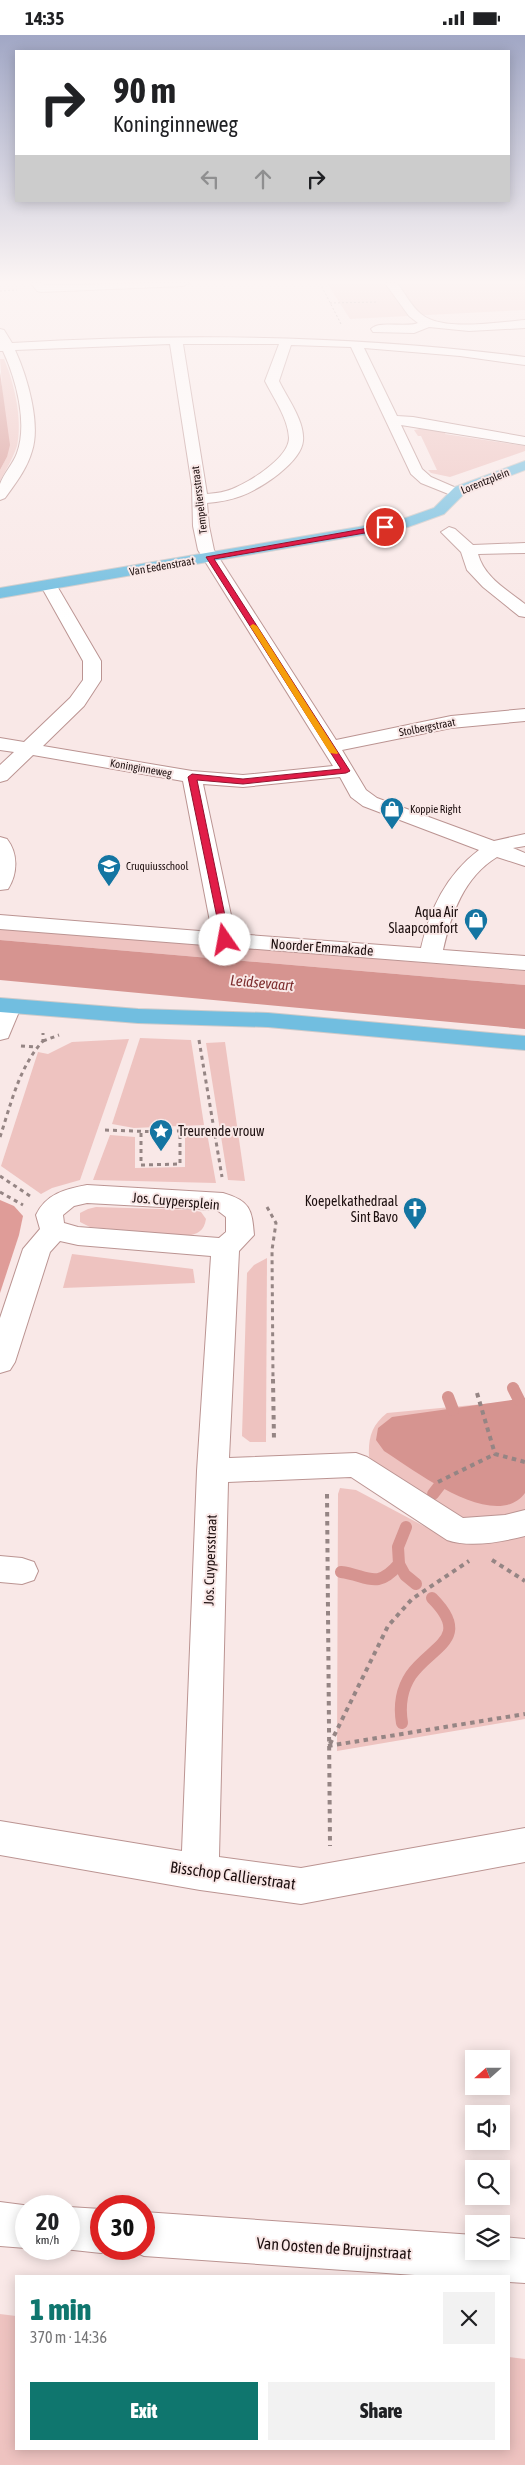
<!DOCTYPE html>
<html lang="en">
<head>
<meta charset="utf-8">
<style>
	body { margin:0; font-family:"Asap Condensed",sans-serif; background:#f2f2f2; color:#202124; height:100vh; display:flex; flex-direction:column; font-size:19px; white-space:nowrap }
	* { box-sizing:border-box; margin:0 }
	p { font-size:16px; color:#757577 }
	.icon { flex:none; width:28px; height:28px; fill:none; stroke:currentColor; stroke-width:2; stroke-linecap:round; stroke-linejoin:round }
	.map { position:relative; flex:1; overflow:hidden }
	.panel { position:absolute; left:15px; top:2240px; width:495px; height:175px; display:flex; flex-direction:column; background:#fff; border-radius:0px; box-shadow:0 2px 12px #0003 }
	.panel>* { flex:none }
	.hud { position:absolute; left:15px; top:15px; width:495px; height:152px; border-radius:0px; box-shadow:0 2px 12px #0003; background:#fff; color:#202124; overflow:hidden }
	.needle { width:32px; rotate:249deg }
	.controls { position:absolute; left:465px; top:2015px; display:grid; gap:10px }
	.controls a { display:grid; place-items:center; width:45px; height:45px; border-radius:0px; background:#fff; box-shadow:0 2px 12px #0003; font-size:25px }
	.speed { position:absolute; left:15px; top:2160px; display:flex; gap:10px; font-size:25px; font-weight:700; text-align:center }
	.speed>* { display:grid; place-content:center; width:65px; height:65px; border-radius:50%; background:#fff; box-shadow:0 2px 12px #0003; line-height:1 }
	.speed small { font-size:12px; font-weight:400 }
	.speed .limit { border:8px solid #d22; background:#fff; color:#111 }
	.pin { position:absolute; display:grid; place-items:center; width:42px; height:42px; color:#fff; margin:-21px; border:2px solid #fff; border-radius:50%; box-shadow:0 1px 5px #0007 }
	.me { position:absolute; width:55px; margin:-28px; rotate:348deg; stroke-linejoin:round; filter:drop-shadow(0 0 4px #0008) }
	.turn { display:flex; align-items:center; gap:18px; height:105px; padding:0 15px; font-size:22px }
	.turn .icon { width:65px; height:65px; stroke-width:2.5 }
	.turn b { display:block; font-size:35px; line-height:42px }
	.lanes { display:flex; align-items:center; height:48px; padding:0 15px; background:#0003; justify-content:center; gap:25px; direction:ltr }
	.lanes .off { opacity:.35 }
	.round { display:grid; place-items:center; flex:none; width:52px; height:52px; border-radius:0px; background:#f2f2f2 }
	.head { display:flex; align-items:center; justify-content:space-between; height:85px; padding:0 15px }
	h1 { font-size:30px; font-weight:800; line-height:38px; color:#0f766e }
	.cta { display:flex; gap:10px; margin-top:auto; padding:10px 15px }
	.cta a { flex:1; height:58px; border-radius:0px; background:#0f766e; color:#fff; font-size:20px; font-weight:800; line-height:58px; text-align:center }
	.cta a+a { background:#f2f2f2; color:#202124 }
	.status { display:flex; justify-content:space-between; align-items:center; height:35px; padding:0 25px; background:#fff; direction:ltr }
	.status svg { height:14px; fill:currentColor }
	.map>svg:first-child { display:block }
</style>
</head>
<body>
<div class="status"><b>14:35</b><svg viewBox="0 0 49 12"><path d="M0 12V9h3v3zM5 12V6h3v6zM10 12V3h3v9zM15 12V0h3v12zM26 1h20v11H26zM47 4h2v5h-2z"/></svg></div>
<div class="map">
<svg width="525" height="2430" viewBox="0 0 525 2430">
	<rect width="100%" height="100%" fill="#f9e8e7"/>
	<g fill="#eec3c0">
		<polygon points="327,248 525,248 525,275 350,284"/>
		<path d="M0 324H4C14 347 23 385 17 411 13 423 6 435 0 446V435L7 422Z"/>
		<polygon points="425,393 446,397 445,399 525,411 525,416 450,442 431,438 428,435 437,435 421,401 418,401 414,395"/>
		<polygon points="0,893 525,936 525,950 0,905"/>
		<polygon points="140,1003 191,1005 204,1090 134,1093 112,1089"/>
		<polygon points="129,1004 80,1145 52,1153 41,1159 1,1131 38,1017 48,1019 72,1007"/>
		<polygon points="225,1007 245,1146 228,1145 206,1008"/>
		<polygon points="207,1098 216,1148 93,1145 110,1100 135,1102 135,1133 185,1132 185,1100"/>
		<path d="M96 1172 192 1175 201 1177 206 1184C204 1196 198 1199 186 1201L90 1192 80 1187V1178L88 1174Z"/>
		<polygon points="72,1219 193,1234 195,1248 63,1253"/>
		<polygon points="267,1223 266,1407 250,1407 242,1401 247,1238 254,1230"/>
		<path d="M525 1365V1480L473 1492 385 1436 369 1422C368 1402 372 1390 387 1378Z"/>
		<polygon points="340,1453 356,1455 435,1497 525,1499 525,1684 337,1716 338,1459"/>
		<polygon points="0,2279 16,2281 16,2414 509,2414 509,2322 525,2324 525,2430 0,2430"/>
	</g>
	<polygon fill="#df9c98" points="0,1165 14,1171 23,1181 19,1200 0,1258"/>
	<g fill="#d69490">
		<polygon points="0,337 10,410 7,422 0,435"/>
		<polygon points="0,905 525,950 525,994 0,945"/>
		<path d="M525 1363V1458C495 1498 414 1435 384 1416L376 1405 378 1393 392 1382Z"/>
	</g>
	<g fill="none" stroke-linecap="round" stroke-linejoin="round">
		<g stroke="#d69490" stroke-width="12">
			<polyline points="513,1353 519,1365"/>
			<polyline points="448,1362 453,1375"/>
			<polyline points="433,1459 440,1450"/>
			<polyline points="399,1529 405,1540 416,1549"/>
			<path d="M341 1537C367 1540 376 1556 399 1529L398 1512 406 1492"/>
			<path d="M402 1688C399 1670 401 1655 411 1640 431 1611 473 1604 432 1563"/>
		</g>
		<g stroke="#bb9492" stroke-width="2">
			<g id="minor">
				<polygon points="31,248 43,248 44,250 189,248 183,251 41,257 37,256"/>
				<path d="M385 248H397C405 258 411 271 421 279 442 297 499 287 525 285V293L469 296 429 292 414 298 373 297 371 294C379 285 406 293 418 288L409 281Z"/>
				<path d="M0 294 4 295 12 308C184 298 354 300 525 322V330L460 321 364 313 397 381 413 382 525 402V410L401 390 422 434 431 442 461 455 463 458 461 461 456 462 421 448 411 439 351 312 291 310 279 346C287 363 305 386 303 406 301 428 260 454 241 461 230 465 219 467 207 468L209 491 214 515 336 705 451 681 525 674V686L451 693 342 715 366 755 377 763 494 806 525 799V811L513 813 525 818V831L497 822C464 842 451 879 443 915L525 921V935L0 894V880L212 897 183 746 33 720 7 745 0 747V730L14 717 0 715V703L24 707 70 663 83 645V626L41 551 43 547H55L57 551 101 626V645L84 671 43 711 192 736 243 740 333 731 198 515 193 491 192 451 170 309 15 315C27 341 41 388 32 416 27 434 15 449 5 463L0 465C0 460 0 453 0 449 4 438 13 429 17 418 28 388 16 344 3 316H0ZM183 309H279L265 346C274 364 288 383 289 403 289 424 244 451 226 456 220 458 213 458 207 459ZM340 742 351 762 363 771 479 815C446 840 430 874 421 913L235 899 203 749 243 752Z"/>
				<path d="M449 492 455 494 473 510 525 508V518L478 519C484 542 507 555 525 569V582L519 581 483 552 467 535 461 517 441 497Z"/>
				<path d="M0 802 7 804C18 818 18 838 8 854L0 855Z"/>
				<polygon points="9,965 17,967 21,972 8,1003 0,1005 0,968"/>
				<path d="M87 1150 223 1158C250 1166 252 1174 254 1200L239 1216 229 1423 356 1418 367 1422 463 1483 505 1480 525 1475V1501C501 1507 470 1513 447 1505L351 1442 228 1447 219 1822 301 1833 525 1793V1827L301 1869 200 1855 0 1820V1786L182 1816 197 1436 211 1221 78 1210 60 1206 50 1217 15 1327 10 1335 0 1338V1283L23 1214 40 1194 36 1180C46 1159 65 1154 87 1150ZM87 1168 217 1175 226 1182V1197L219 1203 78 1192 64 1188 63 1180 74 1171Z"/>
				<polygon points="0,1521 22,1523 34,1527 38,1536 34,1545 22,1549 0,1547"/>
				<polygon points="0,2167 31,2171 26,2171 26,2213 0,2211"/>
				<polygon points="69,2172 101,2174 101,2214 111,2214 101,2218 64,2214 69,2214"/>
				<polygon points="144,2177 474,2200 474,2216 501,2216 501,2202 525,2204 525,2248 509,2247 509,2241 429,2241 144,2221 128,2214 144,2214"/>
			</g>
		</g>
		<g stroke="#cdcaca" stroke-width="2">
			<g id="major">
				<polygon points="525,426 525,435 465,458 444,479 408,492 0,563 0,553 400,485 434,473 455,452"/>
				<polygon points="0,963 138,974 268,978 525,1001 525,1015 268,992 138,988 0,977"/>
			</g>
		</g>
		<g stroke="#958584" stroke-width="1" stroke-dasharray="2 2" stroke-linecap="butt">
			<polyline points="320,248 341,289"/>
			<polyline points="0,256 17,255"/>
			<polyline points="330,268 377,267"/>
		</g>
		<g stroke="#958584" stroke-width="3" stroke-dasharray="4 4" stroke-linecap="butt">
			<polyline points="199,1005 222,1142"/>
			<polyline points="43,1006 59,1000"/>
			<polyline points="21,1011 35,1012"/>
			<polyline points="105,1095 160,1097 214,1094"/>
			<polyline points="141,1098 141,1130 180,1129 180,1098"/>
			<path d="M0 1102C11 1069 19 1032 43 1006V998"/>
			<polyline points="0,1141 30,1161"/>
			<polyline points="0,1157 23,1170"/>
			<polyline points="267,1172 276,1188 272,1215 273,1345"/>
		</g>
		<g stroke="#958584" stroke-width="4" stroke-dasharray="4.5 4.5" stroke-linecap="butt">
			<polyline points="273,1344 274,1405"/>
			<polyline points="477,1358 495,1419 525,1427"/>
			<polyline points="438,1447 495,1419"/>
			<polyline points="327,1459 330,1811"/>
			<polyline points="492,1525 525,1546"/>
			<polyline points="330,1709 388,1591 412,1564 469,1526"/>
			<polyline points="328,1711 525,1679"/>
		</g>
		<use href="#minor" fill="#fff" fill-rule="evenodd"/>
		<use href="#major" fill="#71bee0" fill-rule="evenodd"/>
	</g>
	<linearGradient id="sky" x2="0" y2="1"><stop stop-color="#a1a7c5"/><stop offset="0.42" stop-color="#fcf5f4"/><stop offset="1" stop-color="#fcf5f4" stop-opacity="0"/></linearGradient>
	<rect width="525" height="588" fill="url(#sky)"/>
	<polygon fill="#e11d48" stroke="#92132f" points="385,490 388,494 214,524 350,736 346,738 243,749 197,745 230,905 222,907 188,742 192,739 243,744 341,734 206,522"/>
	<polygon fill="#f59e0b" points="253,589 257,591 338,718 337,719 330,718 250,591"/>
	<defs>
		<g id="shop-pin" transform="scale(1.25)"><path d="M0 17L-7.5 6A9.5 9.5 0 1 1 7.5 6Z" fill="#1475a2" stroke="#f9e8e7"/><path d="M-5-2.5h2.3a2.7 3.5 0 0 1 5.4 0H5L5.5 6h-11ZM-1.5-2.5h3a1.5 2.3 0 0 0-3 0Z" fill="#fff"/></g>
		<g id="school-pin" transform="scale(1.25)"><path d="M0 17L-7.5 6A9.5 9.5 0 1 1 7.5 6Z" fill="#1475a2" stroke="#f9e8e7"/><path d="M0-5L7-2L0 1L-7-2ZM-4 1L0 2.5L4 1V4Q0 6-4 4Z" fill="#fff"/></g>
		<g id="sight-pin" transform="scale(1.25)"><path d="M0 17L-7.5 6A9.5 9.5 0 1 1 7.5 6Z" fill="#1475a2" stroke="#f9e8e7"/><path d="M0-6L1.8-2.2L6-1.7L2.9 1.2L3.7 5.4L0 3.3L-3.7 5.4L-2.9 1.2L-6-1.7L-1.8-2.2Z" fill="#fff"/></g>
		<g id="church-pin" transform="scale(1.25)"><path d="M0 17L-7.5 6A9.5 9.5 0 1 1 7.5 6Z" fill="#1475a2" stroke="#f9e8e7"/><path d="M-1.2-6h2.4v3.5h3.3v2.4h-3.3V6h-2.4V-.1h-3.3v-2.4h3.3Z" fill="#fff"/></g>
	</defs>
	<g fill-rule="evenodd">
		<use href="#shop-pin" x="392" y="774"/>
		<use href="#school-pin" x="109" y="831"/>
		<use href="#shop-pin" x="476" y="885"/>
		<use href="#sight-pin" x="161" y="1096"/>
		<use href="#church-pin" x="415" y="1174"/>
	</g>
	<g text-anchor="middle" stroke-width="4" stroke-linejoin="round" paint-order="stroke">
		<g font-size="11" fill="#1d0f0f" stroke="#f9e8e7">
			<text transform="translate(485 446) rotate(-22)" y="4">Lorentzplein</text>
			<text transform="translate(199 465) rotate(-97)" y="4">Tempeliersstraat</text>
			<text transform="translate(162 531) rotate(-10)" y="4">Van Eedenstraat</text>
			<text transform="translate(427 692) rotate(-11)" y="4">Stolbergstraat</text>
			<text transform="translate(141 733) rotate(10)" y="4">Koninginneweg</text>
		</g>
		<g font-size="11" fill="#1d0f0f" stroke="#f9e8e7" text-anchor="start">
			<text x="410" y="778">Koppie Right</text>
			<text x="126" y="835">Cruquiusschool</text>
		</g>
		<g font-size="14" fill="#1d0f0f" stroke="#f9e8e7" text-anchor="end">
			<text x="458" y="882">Aqua Air<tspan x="458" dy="16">Slaapcomfort</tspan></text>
			<text x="178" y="1101" text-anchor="start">Treurende vrouw</text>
			<text x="398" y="1171">Koepelkathedraal<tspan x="398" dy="16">Sint Bavo</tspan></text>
		</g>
		<g font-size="14" fill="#1d0f0f" stroke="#f9e8e7">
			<text transform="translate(322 912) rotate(4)" y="5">Noorder Emmakade</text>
			<text transform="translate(176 1166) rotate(5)" y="5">Jos. Cuypersplein</text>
			<text transform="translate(210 1525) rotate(-88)" y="5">Jos. Cuypersstraat</text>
		</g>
		<g font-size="15" font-style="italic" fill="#7c2c2d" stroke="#f9e8e7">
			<text transform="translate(262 948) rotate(5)" y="5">Leidsevaart</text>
		</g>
		<g font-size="16" fill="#1d0f0f" stroke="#f9e8e7">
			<text transform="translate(233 1840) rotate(8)" y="6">Bisschop Callierstraat</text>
			<text transform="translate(334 2213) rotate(4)" y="6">Van Oosten de Bruijnstraat</text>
		</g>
	</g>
</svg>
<div class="controls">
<a><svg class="needle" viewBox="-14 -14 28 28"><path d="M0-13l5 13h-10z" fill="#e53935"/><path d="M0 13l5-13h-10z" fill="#757577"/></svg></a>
<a><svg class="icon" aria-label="sound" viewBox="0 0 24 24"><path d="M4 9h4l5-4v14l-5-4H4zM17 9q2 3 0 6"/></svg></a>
<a><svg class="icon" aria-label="search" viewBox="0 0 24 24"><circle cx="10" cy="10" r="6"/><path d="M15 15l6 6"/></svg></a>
<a><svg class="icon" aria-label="layers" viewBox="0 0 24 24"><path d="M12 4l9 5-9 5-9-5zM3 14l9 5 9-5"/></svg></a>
</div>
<div class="speed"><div>20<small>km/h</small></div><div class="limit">30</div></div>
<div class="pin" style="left:385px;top:492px;background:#d93025"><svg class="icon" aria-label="arrive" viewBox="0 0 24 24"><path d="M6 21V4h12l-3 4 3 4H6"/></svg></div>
<svg class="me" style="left:225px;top:905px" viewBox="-20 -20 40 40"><circle r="19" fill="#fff"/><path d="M0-13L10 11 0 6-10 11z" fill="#e11d48"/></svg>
<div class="hud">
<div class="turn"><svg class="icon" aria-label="right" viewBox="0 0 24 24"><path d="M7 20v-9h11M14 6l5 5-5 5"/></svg><div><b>90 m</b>Koninginneweg</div></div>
<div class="lanes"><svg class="icon off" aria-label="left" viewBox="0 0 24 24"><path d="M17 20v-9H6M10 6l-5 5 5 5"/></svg><svg class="icon off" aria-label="ahead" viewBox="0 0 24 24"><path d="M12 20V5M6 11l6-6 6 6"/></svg><svg class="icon" aria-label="right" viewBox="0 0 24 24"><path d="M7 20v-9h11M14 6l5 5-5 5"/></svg></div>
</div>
<section class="panel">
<div class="head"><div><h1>1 min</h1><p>370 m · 14:36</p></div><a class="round"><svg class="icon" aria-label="close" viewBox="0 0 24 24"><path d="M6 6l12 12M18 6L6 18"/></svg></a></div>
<div class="cta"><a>Exit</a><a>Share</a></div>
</section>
</div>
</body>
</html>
